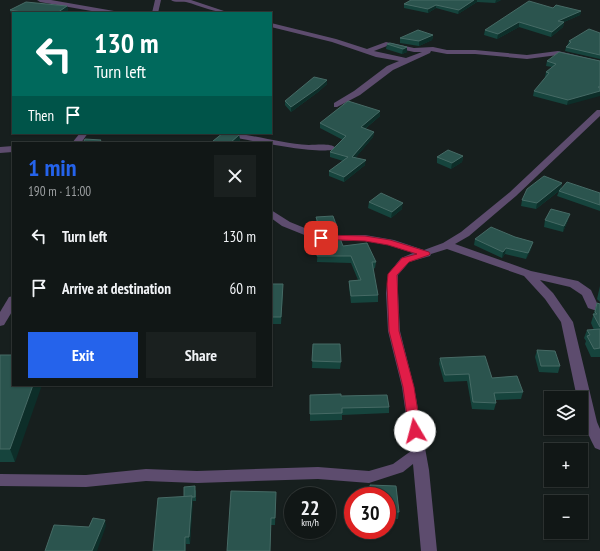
<!DOCTYPE html>
<html lang="en">
<head>
<meta charset="utf-8">
<style>
	body { margin:0; font-family:"PT Sans Narrow",sans-serif; background:#1a201f; color:#f1f3f6; height:100vh; display:flex; flex-direction:column; font-size:15px; white-space:nowrap }
	* { box-sizing:border-box; margin:0 }
	p { font-size:13px; color:#9c9fa1 }
	.icon { flex:none; width:22px; height:22px; fill:none; stroke:currentColor; stroke-width:2; stroke-linecap:round; stroke-linejoin:round }
	.map { position:relative; flex:1; overflow:hidden }
	.panel { position:absolute; left:12px; top:142px; width:260px; height:244px; display:flex; flex-direction:column; background:#111716; border-radius:0px; box-shadow:0 1px 3px #0004,0 0 0 1px #303635 }
	.panel>* { flex:none }
	.hud { position:absolute; left:12px; top:12px; width:260px; height:122px; border-radius:0px; box-shadow:0 1px 3px #0004,0 0 0 1px #303635; background:#00695c; color:#fff; overflow:hidden }
	.tools { position:absolute; left:544px; top:391px; display:grid; gap:8px }
	.tools a { display:grid; place-items:center; width:44px; height:44px; border-radius:0px; background:#111716; box-shadow:0 1px 3px #0004,0 0 0 1px #303635; font-size:20px }
	.speed { position:absolute; left:284px; top:487px; display:flex; gap:8px; font-size:20px; font-weight:700; text-align:center }
	.speed>* { display:grid; place-content:center; width:52px; height:52px; border-radius:50%; background:#111716; box-shadow:0 1px 3px #0004,0 0 0 1px #303635; line-height:1 }
	.speed small { font-size:10px; font-weight:400 }
	.speed .limit { border:6px solid #d22; background:#fff; color:#111 }
	.pin { position:absolute; display:grid; place-items:center; width:34px; height:34px; color:#fff; margin:-17px; border-radius:8px; box-shadow:0 2px 6px #0006 }
	.me { position:absolute; width:44px; margin:-22px; rotate:352deg; stroke-linejoin:round; filter:drop-shadow(0 0 3px #0008) }
	.turn { display:flex; align-items:center; gap:14px; height:84px; padding:0 16px; font-size:18px }
	.turn .icon { width:52px; height:52px; stroke-width:2.5 }
	.turn b { display:block; font-size:28px; line-height:34px }
	.then { display:flex; align-items:center; height:38px; padding:0 16px; background:#0003; gap:8px; font-size:15px }
	.round { display:grid; place-items:center; flex:none; width:42px; height:42px; border-radius:0px; background:#1a201f }
	.head { display:flex; align-items:center; justify-content:space-between; height:68px; padding:0 16px }
	h1 { font-size:24px; font-weight:800; line-height:30px; color:#2563eb }
	.action { display:flex; gap:8px; margin-top:auto; padding:8px 16px }
	.action a { flex:1; height:46px; border-radius:0px; background:#2563eb; color:#fff; font-size:16px; font-weight:800; line-height:46px; text-align:center }
	.action a+a { background:#1a201f; color:#f1f3f6 }
	ul { padding:0; list-style:none }
	li { display:flex; align-items:center; gap:12px; height:52px; padding:0 16px }
	li div { flex:1 }
	li b { display:block; font-size:15px }
	li em { font-style:normal }
	.map>svg:first-child { display:block }
</style>
</head>
<body>
<div class="map">
<svg width="600" height="551" viewBox="0 0 600 551">
	<rect width="100%" height="100%" fill="#171f1e"/>
	<g fill="none" stroke-linecap="round" stroke-linejoin="round">
		<g fill="#5d4c6e" fill-rule="evenodd">
			<polygon points="37,0 51,0 114,11 117,13 103,13 40,2"/>
			<polygon points="155,0 161,0 158,13 152,13"/>
			<path d="M171 0H191L230 13C215 13 201 6 186 2 181 1 175 3 171 0Z"/>
			<path d="M271 23 336 39 367 49 386 42 414 48 433 47 447 50H475L527 55 558 51 600 61V65L558 55 527 59 475 54H447L431 51 430 53 393 70 360 95 337 107H334V103L354 91 387 66 399 61 376 57 332 42 271 27ZM387 46 414 52H422L406 58 374 51Z"/>
			<path d="M597 110H600V116L516 196 469 236 455 244 531 271 578 281 591 290 597 303 600 304V312L588 308 582 295 570 287 540 280 553 293 573 322 597 422 600 429V450L595 448C586 431 581 417 581 398H577L561 322 545 299 524 276 447 249 431 254 430 256 409 262 398 275V293L400 331 414 387 429 470 437 551H421L413 464 403 472 369 483 318 479 197 483 146 481 86 487 0 486V474L86 475 146 469 197 471 318 467 369 471 393 464 411 451 402 387 388 331 386 293 388 275 389 273 401 258 413 253 388 245 365 241 317 240 282 226 271 218V210L290 222 322 235H365L394 240 424 250 443 243 461 232 510 192Z"/>
			<polygon points="80,133 88,133 81,143 72,143"/>
			<path d="M223 133C252 133 280 144 309 145 317 145 331 143 336 148 327 157 244 139 227 136Z"/>
			<polygon points="13,146 13,152 0,153 0,147"/>
			<polygon points="13,296 13,310 4,325 0,326 0,312 9,297"/>
		</g>
	</g>
	<g fill="#16443d">
		<polygon points="411,0 501,0 495,3 477,2 458,14 436,8 428,13 404,8 404,4"/>
		<polygon points="67,6 68,10 64,13 13,13 13,15 11,14 10,10"/>
		<polygon points="553,8 581,11 580,15 564,22 563,27 551,37 519,27 497,39 484,35 485,30"/>
		<polygon points="600,33 600,59 565,51 566,47 568,44 569,41"/>
		<polygon points="433,35 432,40 419,46 400,43 400,38"/>
		<polygon points="387,44 407,47 407,52 402,54 386,49"/>
		<polygon points="547,61 600,61 567,105 533,96 534,91 546,77 545,77 546,72 552,67 546,66"/>
		<polygon points="327,80 327,84 318,92 291,112 285,105 285,101"/>
		<polygon points="380,111 380,116 365,129 374,132 373,137 355,158 365,165 344,182 329,176 329,171 343,161 330,157 330,152 343,140 320,128 320,123"/>
		<polygon points="239,135 240,140 237,143 214,143 213,141"/>
		<polygon points="463,156 462,162 451,169 437,163 437,157"/>
		<polygon points="562,183 561,188 600,193 600,211 557,196 559,191 536,209 521,206 522,200"/>
		<polygon points="369,202 402,209 391,218 368,208"/>
		<polygon points="316,217 337,227 337,234 322,234 319,232 316,223"/>
		<polygon points="545,220 568,220 563,232 544,227"/>
		<polygon points="321,235 343,246 376,262 375,268 373,269 378,295 378,302 351,303 349,287 349,281 358,280 351,263 317,262 318,243 322,243"/>
		<polygon points="515,237 533,242 531,249 526,259 505,254 502,258 474,245 475,239"/>
		<polygon points="271,284 283,291 281,324 271,324"/>
		<polygon points="600,286 600,302 597,299"/>
		<polygon points="597,303 600,304 600,357 591,357 585,344 586,341 584,338 587,330 594,330 591,323"/>
		<polygon points="313,344 341,362 340,369 312,368"/>
		<polygon points="537,350 560,366 558,373 539,372 535,357"/>
		<polygon points="0,355 15,462 0,462"/>
		<polygon points="440,358 492,378 523,392 521,399 496,400 496,403 494,410 472,409 467,381 444,382 439,364"/>
		<polygon points="341,396 389,407 389,413 342,415 342,420 310,421 310,401"/>
		<polygon points="370,485 396,486 399,512 398,519 387,519 387,496 370,496"/>
		<polygon points="196,490 196,501 192,501 190,544 186,544 186,551 153,551 184,497"/>
		<polygon points="276,499 275,525 271,525 270,551 227,551"/>
	</g>
	<g fill="#0d2e29">
		<polygon points="474,0 477,0 477,2 458,14 459,10"/>
		<polygon points="496,0 501,0 495,3"/>
		<polygon points="436,5 436,8 428,13 428,9"/>
		<polygon points="67,6 68,10 64,13 57,13"/>
		<polygon points="581,11 580,15 557,25 558,21"/>
		<polygon points="519,22 519,27 497,39 498,34"/>
		<polygon points="564,22 563,27 551,37 552,32"/>
		<polygon points="433,35 432,40 419,46 419,41"/>
		<polygon points="407,47 407,52 402,54 403,49"/>
		<polygon points="327,80 327,84 318,92 291,112 291,107"/>
		<polygon points="598,87 600,87 600,96 567,105 568,100"/>
		<polygon points="380,111 380,116 361,132 361,127"/>
		<polygon points="374,132 373,137 352,162 352,157"/>
		<polygon points="239,135 240,140 237,143 230,143"/>
		<polygon points="463,156 462,162 451,169 452,163"/>
		<polygon points="366,160 365,165 344,182 344,177"/>
		<polygon points="562,183 560,190 536,209 537,203"/>
		<polygon points="403,203 402,209 391,218 392,212"/>
		<polygon points="570,214 568,220 563,232 564,226"/>
		<polygon points="533,242 531,249 526,259 528,253"/>
		<polygon points="506,248 505,254 502,258 503,252"/>
		<polygon points="283,284 283,291 281,324 281,317"/>
		<polygon points="33,385 42,385 15,462 10,449"/>
		<polygon points="192,496 193,503 190,544 189,537"/>
		<polygon points="105,520 106,526 97,551 92,551"/>
		<polygon points="185,537 186,544 186,551 185,551"/>
	</g>
	<g fill="#2b544e" stroke="#466a65">
		<polygon points="411,0 474,0 459,10 436,5 428,9 404,4"/>
		<polygon points="529,1 553,8 556,5 581,11 558,21 564,22 552,32 519,22 498,34 485,30"/>
		<polygon points="26,2 67,6 57,13 28,13 10,10"/>
		<polygon points="589,29 600,33 600,55 566,47 571,42 569,41"/>
		<polygon points="418,30 433,35 419,41 400,38"/>
		<polygon points="390,43 407,47 403,49 387,44"/>
		<polygon points="559,52 600,61 600,87 598,87 600,88 600,91 568,100 534,91 549,73 546,72 556,64 547,61"/>
		<polygon points="314,77 327,80 318,88 291,107 285,101"/>
		<polygon points="348,101 380,111 361,127 374,132 352,157 366,160 344,177 329,171 348,157 330,152 346,136 320,123"/>
		<polygon points="223,133 233,133 239,135 230,143 222,143 213,141"/>
		<polygon points="85,139 101,140 99,143 83,143"/>
		<polygon points="448,150 463,156 452,163 437,157"/>
		<polygon points="544,176 562,183 537,203 522,200 527,189"/>
		<polygon points="567,182 600,193 600,205 559,191"/>
		<polygon points="381,193 403,203 392,212 369,202"/>
		<polygon points="551,209 570,214 564,226 545,220"/>
		<polygon points="333,216 337,227 322,227 319,226 316,217"/>
		<polygon points="491,227 515,237 533,242 528,253 506,248 503,252 475,239"/>
		<polygon points="321,235 339,236 343,246 367,243 376,262 372,262 378,295 351,296 349,281 361,280 351,256 317,256 318,243 324,243"/>
		<polygon points="271,284 283,284 281,317 271,317"/>
		<polygon points="597,303 600,304 600,327 593,314 597,314 595,312"/>
		<polygon points="600,329 600,348 594,349 587,336 590,335 587,330"/>
		<polygon points="313,344 340,344 341,362 312,361"/>
		<polygon points="537,350 555,351 560,366 541,366"/>
		<polygon points="0,355 13,355 13,385 33,385 10,449 0,449"/>
		<polygon points="485,356 492,378 517,376 523,392 494,393 496,403 473,402 469,374 445,375 440,358"/>
		<polygon points="341,394 341,396 387,395 389,407 342,408 342,413 310,414 310,395"/>
		<polygon points="370,485 396,486 399,512 387,512 387,496 371,496"/>
		<polygon points="195,486 195,497 192,497 192,496 184,497 184,487"/>
		<polygon points="231,491 276,492 275,518 271,518 270,551 227,551"/>
		<polygon points="192,496 189,537 185,537 185,551 153,551 158,498"/>
		<polygon points="93,518 105,520 92,551 45,551 54,525 89,527"/>
	</g>
	<polygon fill="#e11d48" stroke="#92132f" points="321,235 365,236 390,240 429,252 430,254 429,255 409,262 397,275 399,331 414,387 421,431 419,434 415,436 411,434 409,431 403,387 389,331 387,284 388,274 402,258 417,254 388,245 365,241 318,239 316,238 318,236"/>
</svg>
<div class="tools">
<a><svg class="icon" aria-label="layers" viewBox="0 0 24 24"><path d="M12 4l9 5-9 5-9-5zM3 14l9 5 9-5"/></svg></a>
<a>+</a>
<a>−</a>
</div>
<div class="speed"><div>22<small>km/h</small></div><div class="limit">30</div></div>
<div class="pin" style="left:321px;top:238px;background:#d93025"><svg class="icon" aria-label="arrive" viewBox="0 0 24 24"><path d="M6 21V4h12l-3 4 3 4H6"/></svg></div>
<svg class="me" style="left:415px;top:431px" viewBox="-20 -20 40 40"><circle r="19" fill="#fff"/><path d="M0-13L10 11 0 6-10 11z" fill="#e11d48"/></svg>
<div class="hud">
<div class="turn"><svg class="icon" aria-label="left" viewBox="0 0 24 24"><path d="M17 20v-9H6M10 6l-5 5 5 5"/></svg><div><b>130 m</b>Turn left</div></div>
<div class="then">Then<svg class="icon" aria-label="arrive" viewBox="0 0 24 24"><path d="M6 21V4h12l-3 4 3 4H6"/></svg></div>
</div>
<section class="panel">
<div class="head"><div><h1>1 min</h1><p>190 m · 11:00</p></div><a class="round"><svg class="icon" aria-label="close" viewBox="0 0 24 24"><path d="M6 6l12 12M18 6L6 18"/></svg></a></div>
<ul>
<li><svg class="icon" aria-label="left" viewBox="0 0 24 24"><path d="M17 20v-9H6M10 6l-5 5 5 5"/></svg><div><b>Turn left</b></div><em>130 m</em></li>
<li><svg class="icon" aria-label="arrive" viewBox="0 0 24 24"><path d="M6 21V4h12l-3 4 3 4H6"/></svg><div><b>Arrive at destination</b></div><em>60 m</em></li>
</ul>
<div class="action"><a>Exit</a><a>Share</a></div>
</section>
</div>
</body>
</html>
